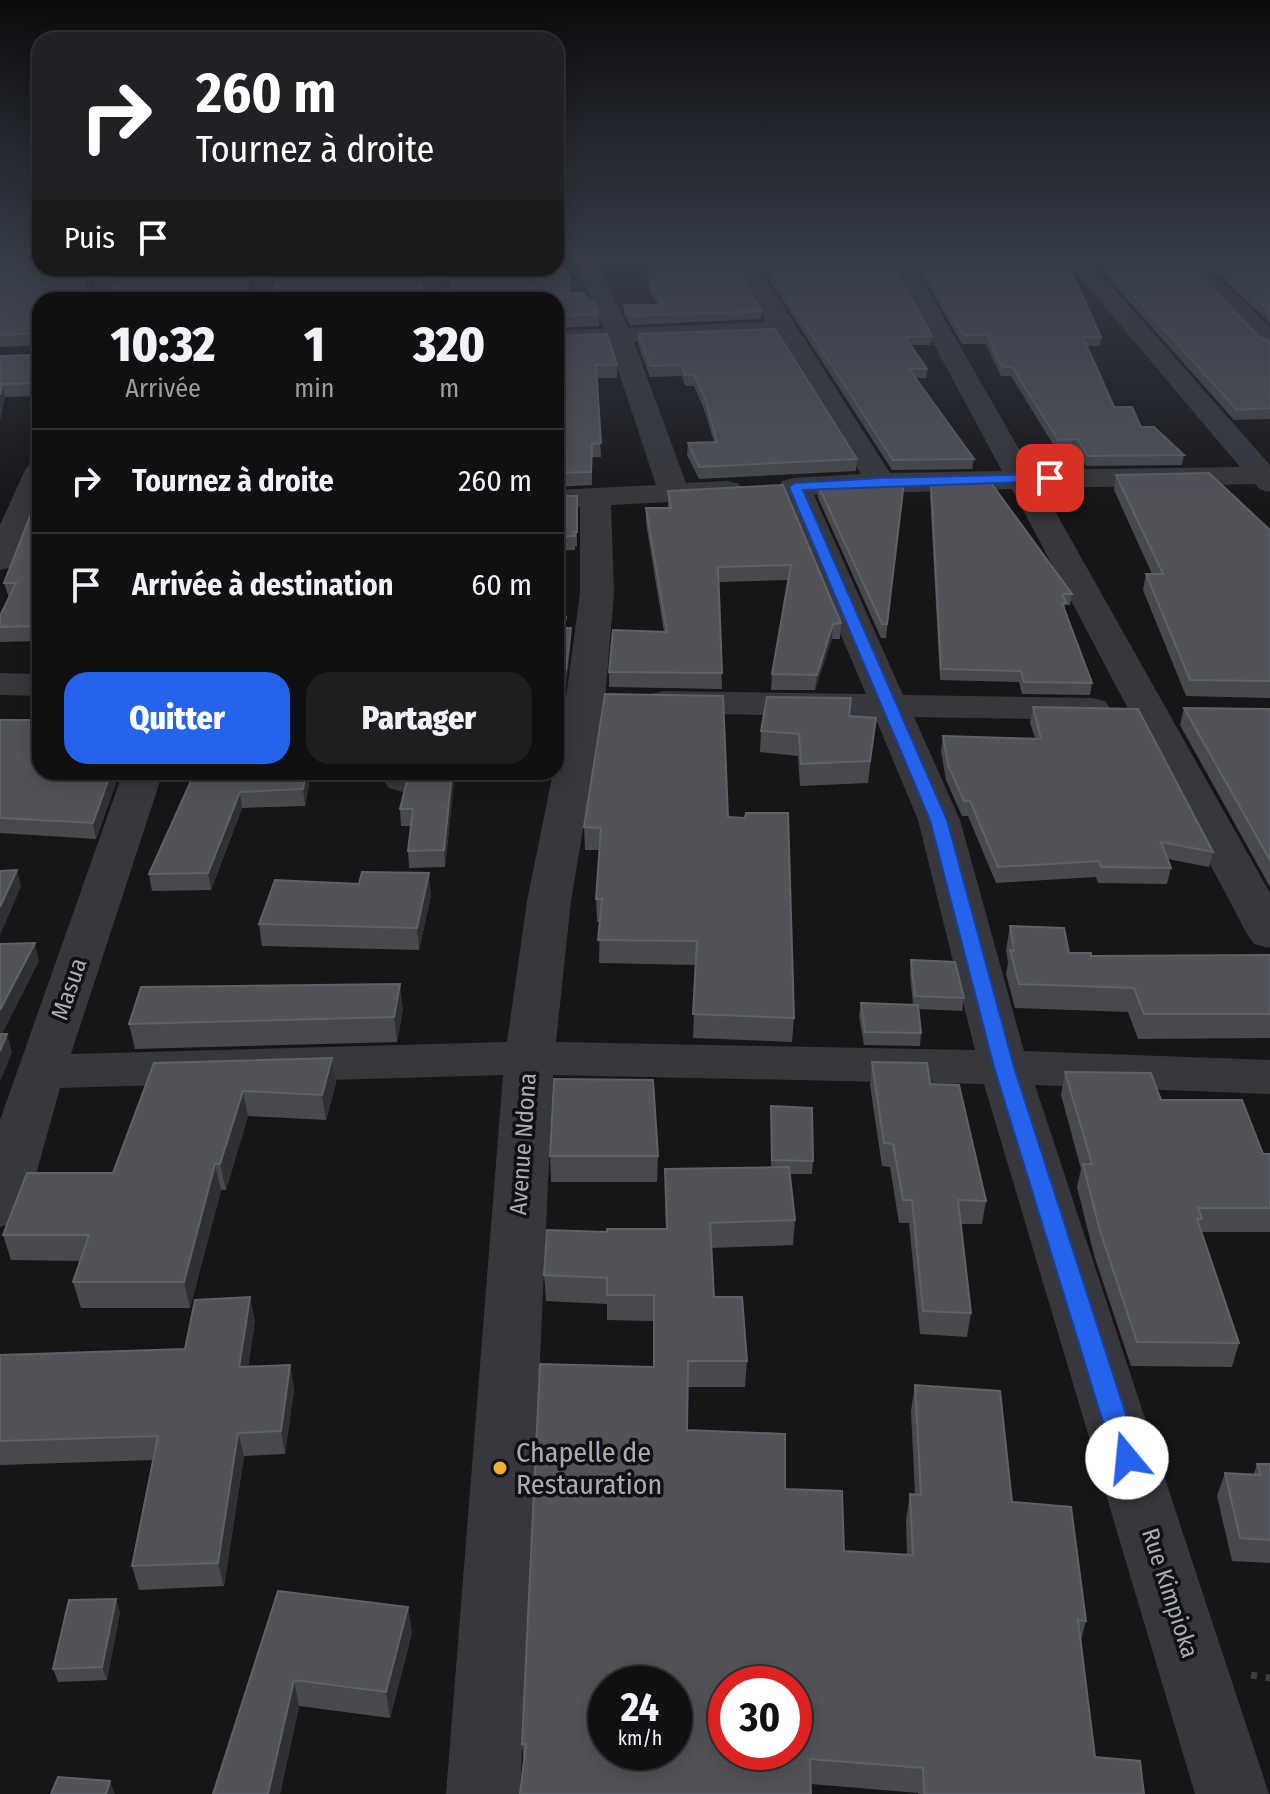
<!DOCTYPE html>
<html lang="fr">
<head>
<meta charset="utf-8">
<style>
	body { margin:0; font-family:"Fira Sans Condensed",sans-serif; background:#1e1e20; color:#f1f3f6; height:100vh; display:flex; flex-direction:column; font-size:30px; white-space:nowrap }
	* { box-sizing:border-box; margin:0 }
	p { font-size:26px; color:#9c9d9f }
	.icon { flex:none; width:44px; height:44px; fill:none; stroke:currentColor; stroke-width:2; stroke-linecap:round; stroke-linejoin:round }
	.map { position:relative; flex:1; overflow:hidden }
	.drawer { position:absolute; left:32px; top:292px; width:532px; height:488px; display:flex; flex-direction:column; background:#101012; border-radius:24px; box-shadow:0 4px 20px #0003,0 0 0 2px #303032 }
	.drawer>* { flex:none }
	.top-card { position:absolute; left:32px; top:32px; width:532px; height:244px; border-radius:24px; box-shadow:0 4px 20px #0003,0 0 0 2px #303032; background:#202124; color:#fff; overflow:hidden }
	.speed { position:absolute; left:588px; top:1666px; display:flex; gap:16px; font-size:40px; font-weight:700; text-align:center }
	.speed>* { display:grid; place-content:center; width:104px; height:104px; border-radius:50%; background:#101012; box-shadow:0 4px 20px #0003,0 0 0 2px #303032; line-height:1 }
	.speed small { font-size:20px; font-weight:400 }
	.speed .limit { border:12px solid #d22; background:#fff; color:#111 }
	.pin { position:absolute; display:grid; place-items:center; width:68px; height:68px; color:#fff; margin:-34px; border-radius:16px; box-shadow:0 4px 12px #0006 }
	.me { position:absolute; width:88px; margin:-44px; rotate:343deg; stroke-linejoin:round; filter:drop-shadow(0 0 6px #0008) }
	.turn { display:flex; align-items:center; gap:28px; height:168px; padding:0 32px; font-size:36px }
	.turn .icon { width:104px; height:104px; stroke-width:2.5 }
	.turn b { display:block; font-size:56px; line-height:68px }
	.then { display:flex; align-items:center; height:76px; padding:0 32px; background:#0003; gap:16px; font-size:30px }
	.eta { display:flex; justify-content:space-evenly; align-items:center; height:136px; text-align:center }
	.eta b { font-size:48px; font-weight:800; line-height:56px }
	.primary-button { display:flex; gap:16px; margin-top:auto; padding:16px 32px }
	.primary-button a { flex:1; height:92px; border-radius:24px; background:#2563eb; color:#fff; font-size:32px; font-weight:800; line-height:92px; text-align:center }
	.primary-button a+a { background:#1e1e20; color:#f1f3f6 }
	ul { padding:0; list-style:none }
	li { display:flex; align-items:center; gap:24px; height:104px; padding:0 32px; border-top:2px solid #303032 }
	li div { flex:1 }
	li b { display:block; font-size:30px }
	li em { font-style:normal }
	.map>svg:first-child { display:block }
</style>
</head>
<body>
<div class="map">
<svg width="1270" height="1794" viewBox="0 0 1270 1794">
	<rect width="100%" height="100%" fill="#161618"/>
	<g fill="none" stroke-linecap="round" stroke-linejoin="round">
		<polyline stroke="#3d3f44" stroke-width="7" stroke-dasharray="6 9" stroke-linecap="butt" points="1251,1675 1270,1678"/>
		<g fill="#37383d" fill-rule="evenodd">
			<path d="M573 257H595L628 328 766 322 730 257H752L890 473 1002 471 887 257H909L1031 470 1240 467 1063 257H1086L1270 465V492L1259 489 1255 484 1042 488 1270 893V948L1254 944 1247 934 1012 489 814 495 903 695 1092 698 1105 701 1111 709 1105 717 1092 720 914 717 960 820 1024 1051 1270 1060V1094L1035 1085 1269 1794H1195L984 1084 553 1075 520 1794H446L503 1075 60 1088 27 1207 19 1221 0 1227V1120L123 772H163L71 1054 507 1042 527 901 553 772H556L580 593V507L556 508V490L656 485 609 343 556 346V330L604 329ZM776 337 861 474 793 478 782 481 778 487 866 694 664 691 651 694 645 702 651 710 664 713 875 717 918 820 975 1050 556 1042 571 901 605 700 614 593 611 505 728 499 739 496 743 490 739 484 728 481 686 483 634 342Z"/>
			<polygon points="1173,257 1196,257 1270,327 1270,349 1261,346"/>
			<polygon points="99,268 121,268 111,300 87,300"/>
			<polygon points="256,268 278,268 274,300 250,300"/>
			<polygon points="422,268 444,268 450,300 426,300"/>
			<polygon points="40,461 40,505 16,560 12,567 0,570 0,525 25,470 30,464"/>
			<polygon points="0,673 40,674 40,696 0,695"/>
			<polygon points="386,772 426,772 417,788 403,792 389,788 383,780"/>
		</g>
	</g>
	<g fill="#47494d">
		<polygon points="0,257 40,268 96,268 89,290 111,291 252,271 249,291 450,290 446,268 556,268 569,294 599,314 599,326 556,328 556,300 40,345 0,347"/>
		<polygon points="638,257 732,257 761,311 761,319 630,325 624,313 624,305 658,305 649,290 649,282 651,282 647,276 647,269"/>
		<polygon points="755,257 888,257 932,336 931,345 911,345 927,369 926,378 915,378 974,459 972,469 892,470"/>
		<polygon points="912,257 1065,257 1101,337 1100,346 1087,346 1114,407 1141,427 1184,455 1182,465 1086,466 1075,449 1056,449 1011,376 1001,376 986,344 962,344"/>
		<polygon points="1093,257 1180,257 1261,338 1270,341 1270,419 1234,420 1112,282"/>
		<polygon points="1200,257 1270,257 1270,323"/>
		<polygon points="638,334 857,459 856,471 699,479 687,455 688,443 714,442 704,409 694,386 685,386 682,376 650,377 638,345"/>
		<polygon points="556,336 617,365 617,378 597,378 601,457 592,457 592,485 556,487"/>
		<polygon points="40,352 40,396 5,397 0,420 0,356 37,355"/>
		<polygon points="1116,475 1270,530 1270,698 1186,696 1143,590 1146,574 1152,574 1114,490"/>
		<polygon points="904,482 886,638 881,638 818,498 818,485"/>
		<polygon points="931,484 1072,594 1070,605 1065,605 1065,609 1092,683 1090,695 1022,694 1019,682 940,680 930,494"/>
		<polygon points="783,485 841,623 840,639 832,639 815,690 771,690 772,674 788,580 719,582 722,689 609,687 609,672 664,632 646,523 646,508 668,508 668,491"/>
		<polygon points="40,491 40,641 0,642 0,616 9,598 4,583"/>
		<polygon points="556,496 577,496 577,546 575,546 575,550 556,551"/>
		<polygon points="851,698 850,716 876,718 868,783 800,786 798,756 760,752 761,731"/>
		<polygon points="1033,707 1213,852 1209,867 1168,859 1171,868 1167,884 1098,883 1096,877 996,883 968,816 962,816 946,780 941,751 943,736 1035,739 1030,722"/>
		<polygon points="1184,708 1270,709 1270,887 1180,725"/>
		<polygon points="0,720 120,772 96,839 0,833"/>
		<polygon points="195,772 311,772 305,806 242,808 211,890 152,891 149,874"/>
		<polygon points="455,772 445,867 409,868 408,851 411,826 401,826 400,809 418,773"/>
		<polygon points="728,817 794,1018 792,1042 693,1038 696,965 599,963 600,922 597,922 596,899 599,850 585,850 584,827"/>
		<polygon points="359,884 431,895 419,950 262,946 259,924"/>
		<polygon points="1010,926 1069,953 1091,956 1270,955 1270,1038 1138,1039 1128,1012 1015,1008 1006,974 1008,963 1006,950"/>
		<polygon points="911,960 964,998 962,1011 918,1009 921,1033 920,1046 864,1045 859,1016 861,1003 913,1005 910,973"/>
		<polygon points="403,1009 397,1042 135,1049 129,1024"/>
		<polygon points="332,1058 336,1083 326,1120 248,1116 226,1190 221,1190 190,1308 81,1308 73,1282 80,1261 11,1260 3,1235 113,1173 154,1063"/>
		<polygon points="872,1062 930,1084 986,1201 982,1224 961,1224 971,1313 967,1337 920,1334 909,1223 899,1223 890,1167 882,1166 870,1085"/>
		<polygon points="1065,1072 1161,1100 1263,1154 1270,1154 1270,1232 1201,1232 1239,1343 1232,1367 1131,1366 1094,1255 1077,1187 1081,1169 1061,1095"/>
		<polygon points="771,1106 813,1161 812,1174 790,1174 795,1220 793,1245 711,1248 714,1297 747,1361 745,1387 688,1387 687,1430 785,1489 844,1551 907,1555 906,1520 910,1494 915,1495 911,1411 915,1385 1012,1502 1086,1621 1081,1640 1095,1757 1144,1794 918,1794 918,1793 811,1784 524,1762 522,1744 654,1367 653,1321 607,1320 607,1304 546,1301 544,1275 607,1232 666,1229 665,1169 771,1167"/>
		<polygon points="550,1156 658,1156 657,1182 551,1182"/>
		<polygon points="255,1321 248,1367 290,1365 294,1389 285,1454 244,1456 224,1586 139,1590 132,1566 154,1460 0,1465 0,1355 185,1349"/>
		<polygon points="1257,1464 1270,1464 1270,1563 1232,1561 1217,1496 1225,1473 1254,1474"/>
		<polygon points="278,1591 408,1607 412,1633 390,1718 299,1706 280,1794"/>
		<polygon points="120,1612 107,1680 58,1682 53,1669"/>
	</g>
	<g fill="#2f3033">
		<polygon points="90,268 96,268 85,300 82,290"/>
		<polygon points="249,268 252,268 252,271 247,299 246,288"/>
		<polygon points="2,384 5,397 0,420 0,395"/>
		<polygon points="833,624 832,639 815,690 817,675"/>
		<polygon points="571,628 571,644 566,686 556,688 556,673"/>
		<polygon points="561,698 562,714 556,751 556,732"/>
		<polygon points="111,772 120,772 96,839 93,823"/>
		<polygon points="306,772 311,772 305,806 303,789"/>
		<polygon points="452,772 455,772 445,867 444,850"/>
		<polygon points="240,792 242,808 211,890 208,873"/>
		<polygon points="17,870 21,887 0,935 0,907"/>
		<polygon points="429,873 431,895 419,950 417,928"/>
		<polygon points="35,943 39,961 0,1038 0,1010"/>
		<polygon points="400,984 403,1009 397,1042 394,1017"/>
		<polygon points="7,1034 12,1052 0,1082 0,1051"/>
		<polygon points="332,1058 336,1083 326,1120 322,1095"/>
		<polygon points="243,1091 248,1116 226,1190 220,1164"/>
		<polygon points="215,1164 221,1190 190,1308 184,1282"/>
		<polygon points="250,1297 255,1321 244,1391 239,1367"/>
		<polygon points="290,1365 294,1389 285,1454 281,1431"/>
		<polygon points="238,1433 244,1456 224,1586 218,1563"/>
		<polygon points="116,1599 120,1612 107,1680 102,1667"/>
		<polygon points="408,1607 412,1633 390,1718 386,1692"/>
		<polygon points="294,1680 299,1706 280,1794 268,1794"/>
		<polygon points="110,1781 115,1794 106,1794"/>
	</g>
	<g fill="#525359" stroke="#5f6168" stroke-width="2" fill-rule="evenodd">
		<polygon points="0,257 40,257 40,268 90,268 82,290 111,291 118,268 249,268 246,288 248,291 275,291 278,268 420,268 423,291 452,290 448,268 556,268 556,259 569,276 569,294 583,293 589,301 594,301 599,314 556,316 556,300 40,300 40,335 37,333 0,335"/>
		<polygon points="644,257 732,257 761,311 630,316 624,305 663,305 649,282 656,282 647,267 651,267"/>
		<polygon points="761,257 888,257 932,336 905,337 927,369 909,369 974,459 893,460"/>
		<polygon points="918,257 1065,257 1101,337 1083,337 1114,407 1132,407 1141,427 1154,427 1184,455 1088,456 1077,439 1058,440 1012,367 1002,367 987,335 963,335"/>
		<polygon points="1101,257 1180,257 1261,338 1270,341 1270,408 1237,410 1113,273"/>
		<polygon points="1211,257 1270,257 1270,311"/>
		<polygon points="775,329 857,459 699,467 688,443 717,442 705,398 694,375 685,375 682,365 650,366 638,334"/>
		<polygon points="607,334 617,365 596,365 601,443 592,444 591,472 556,473 556,336"/>
		<polygon points="40,352 40,383 2,384 0,395 0,356 37,355"/>
		<polygon points="1209,473 1270,530 1270,681 1190,680 1146,574 1163,574 1116,475"/>
		<polygon points="904,482 887,624 882,624 818,485"/>
		<polygon points="991,483 1072,594 1062,594 1066,603 1062,603 1092,683 1024,682 1021,671 941,669 931,484"/>
		<polygon points="783,485 841,623 833,624 817,675 772,674 791,565 718,567 722,673 609,672 613,630 667,632 646,508 671,508 668,491"/>
		<polygon points="40,491 40,626 0,627 0,616 16,583 4,583"/>
		<polygon points="556,496 577,496 577,532 574,532 575,536 556,537"/>
		<polygon points="556,617 566,617 564,628 571,628 566,670 556,673"/>
		<polygon points="605,694 723,696 728,817 745,818 746,813 788,813 794,1018 693,1014 697,941 598,940 602,899 596,899 601,828 584,827"/>
		<polygon points="556,696 561,698 556,732"/>
		<polygon points="767,697 851,698 849,716 876,718 870,761 801,764 799,734 761,731"/>
		<polygon points="1033,707 1138,709 1213,852 1161,842 1171,868 1101,867 1099,861 998,867 970,801 964,801 948,765 943,736 1041,739"/>
		<polygon points="1184,708 1270,709 1270,860"/>
		<polygon points="0,720 40,720 40,772 111,772 93,823 0,818"/>
		<polygon points="195,772 306,772 303,789 240,792 208,873 149,874"/>
		<polygon points="419,772 452,772 444,850 408,851 413,809 400,809 408,777"/>
		<polygon points="17,870 0,907 0,871"/>
		<polygon points="362,872 429,873 417,928 259,924 275,880 359,884"/>
		<polygon points="1010,926 1064,928 1069,953 1091,953 1091,956 1270,955 1270,1014 1144,1014 1134,988 1019,984 1010,950 1014,951"/>
		<polygon points="35,943 0,1010 0,944"/>
		<polygon points="911,960 955,962 964,998 915,996"/>
		<polygon points="400,984 394,1017 129,1024 141,987"/>
		<polygon points="861,1003 918,1005 921,1033 865,1032"/>
		<polygon points="0,1034 7,1034 0,1051"/>
		<polygon points="332,1058 322,1095 243,1091 220,1164 215,1164 184,1282 73,1282 89,1235 3,1235 27,1173 113,1173 154,1063"/>
		<polygon points="872,1062 927,1063 930,1084 959,1085 986,1201 958,1200 971,1313 923,1311 912,1200 903,1200 893,1144 884,1143"/>
		<polygon points="1065,1072 1151,1073 1161,1100 1242,1100 1263,1154 1270,1154 1270,1208 1198,1208 1202,1219 1197,1219 1239,1343 1137,1342 1100,1231 1083,1164 1092,1164"/>
		<polygon points="554,1079 653,1080 658,1156 550,1156"/>
		<polygon points="771,1106 812,1108 813,1161 772,1160"/>
		<path d="M789 1167 795 1220 710 1223 714 1297H742L747 1361H688L687 1430 785 1434V1489L842 1491 844 1551 913 1555 910 1494 921 1495 915 1385 1000 1391 1012 1502 1071 1507 1086 1621 1078 1620 1095 1757 1140 1761 1144 1794H924L923 1768 810 1759 811 1794H520L526 1744H522L540 1364 654 1367V1295H607V1278L544 1275 547 1230 607 1232V1229H667L665 1169ZM606 1684H674V1752H606ZM726 1684H794V1752H726Z"/>
		<polygon points="250,1297 239,1367 290,1365 281,1431 238,1433 218,1563 132,1566 158,1436 0,1441 0,1355 185,1349 195,1300"/>
		<polygon points="1257,1464 1270,1464 1270,1540 1240,1538 1225,1473 1261,1475"/>
		<polygon points="278,1591 408,1607 386,1692 294,1680 268,1794 213,1794"/>
		<polygon points="116,1599 102,1667 53,1669 69,1600"/>
		<polygon points="58,1777 110,1781 106,1794 51,1794"/>
	</g>
	<linearGradient id="sky" x2="0" y2="1"><stop stop-color="#0c0c0d"/><stop offset="0.51" stop-color="#363c48"/><stop offset="1" stop-color="#363c48" stop-opacity="0"/></linearGradient>
	<rect width="1270" height="508" fill="url(#sky)"/>
	<polygon fill="#2563eb" stroke="#184099" stroke-width="2" points="1050,474 1057,478 1055,481 803,490 947,820 1014,1067 1140,1458 1137,1466 1127,1469 1118,1466 1114,1458 994,1067 930,820 789,487 795,483 881,478"/>
	<circle fill="#f2b134" stroke="#111113" stroke-width="3" cx="500" cy="1468" r="8"/>
	<g text-anchor="middle" stroke-width="7" stroke-linejoin="round" paint-order="stroke">
		<g font-size="24" fill="#a8adb8" stroke="#111113">
			<text transform="translate(69 989) rotate(-71)" y="8">Masua</text>
			<text transform="translate(523 1144) rotate(-86)" y="8">Avenue Ndona</text>
			<text transform="translate(1170 1593) rotate(72)" y="8">Rue Kimpioka</text>
		</g>
		<g font-size="28" fill="#a8adb8" stroke="#111113" text-anchor="start">
			<text x="516" y="1462">Chapelle de<tspan x="516" dy="32">Restauration</tspan></text>
		</g>
	</g>
</svg>
<div class="speed"><div>24<small>km/h</small></div><div class="limit">30</div></div>
<div class="pin" style="left:1050px;top:478px;background:#d93025"><svg class="icon" aria-label="arrive" viewBox="0 0 24 24"><path d="M6 21V4h12l-3 4 3 4H6"/></svg></div>
<svg class="me" style="left:1127px;top:1458px" viewBox="-20 -20 40 40"><circle r="19" fill="#fff"/><path d="M0-13L10 11 0 6-10 11z" fill="#2563eb"/></svg>
<div class="top-card">
<div class="turn"><svg class="icon" aria-label="right" viewBox="0 0 24 24"><path d="M7 20v-9h11M14 6l5 5-5 5"/></svg><div><b>260 m</b>Tournez à droite</div></div>
<div class="then">Puis<svg class="icon" aria-label="arrive" viewBox="0 0 24 24"><path d="M6 21V4h12l-3 4 3 4H6"/></svg></div>
</div>
<section class="drawer">
<div class="eta">
<div><b>10:32</b><p>Arrivée</p></div>
<div><b>1</b><p>min</p></div>
<div><b>320</b><p>m</p></div>
</div>
<ul>
<li><svg class="icon" aria-label="right" viewBox="0 0 24 24"><path d="M7 20v-9h11M14 6l5 5-5 5"/></svg><div><b>Tournez à droite</b></div><em>260 m</em></li>
<li><svg class="icon" aria-label="arrive" viewBox="0 0 24 24"><path d="M6 21V4h12l-3 4 3 4H6"/></svg><div><b>Arrivée à destination</b></div><em>60 m</em></li>
</ul>
<div class="primary-button"><a>Quitter</a><a>Partager</a></div>
</section>
</div>
</body>
</html>
